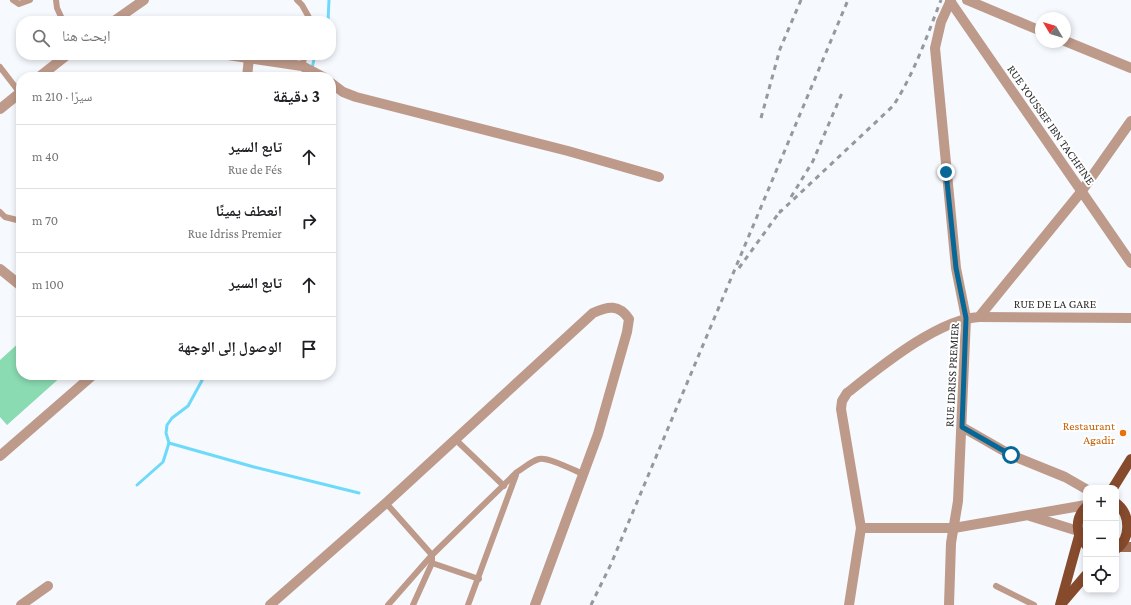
<!DOCTYPE html>
<html lang="ar">
<head>
<meta charset="utf-8">
<style>
  :root { --surface:#fff; --page:#f2f2f2; --text:#202124; --muted:#757577; --line:#e0e0e0 }
  body { margin:0; font-family:"Crimson Pro","Noto Naskh Arabic",serif; background:var(--page); color:var(--text); direction:rtl }
  .controls { position:absolute; right:12px; bottom:12px; display:grid; overflow:hidden; border-radius:8px; box-shadow:0 2px 6px #0003 }
  .controls button { width:36px; height:36px; display:grid; place-items:center; padding:0; border:0; border-bottom:1px solid var(--line); background:var(--surface); color:var(--text); font:20px sans-serif }
  .compass { position:absolute; left:1035px; top:12px; width:36px; height:36px; border-radius:50%; background:var(--surface); box-shadow:0 2px 6px #0003; rotate:308deg }
  .stop { position:absolute; width:12px; height:12px; margin:-9px; border:3px solid #076897; border-radius:50%; background:#fff }
  .stop.end { background:#076897; border-color:#fff; box-shadow:0 1px 4px #0008 }
  .list { margin:0; padding:0; list-style:none }
  h2 { display:flex; justify-content:space-between; align-items:center; height:52px; margin:0; padding:0 16px; font-size:17px }
  h2 small { font-size:13px; font-weight:400; color:var(--muted) }
  .list li { display:grid; grid-template-columns:26px 1fr auto; gap:12px; align-items:center; box-sizing:border-box; height:64px; padding:0 16px; border-top:1px solid var(--line) }
  .list b { display:block; font-size:15px; white-space:nowrap }
  .list p { margin:0; font-size:13px; white-space:nowrap; color:var(--muted) }
  .list em { font-size:13px; font-style:normal; color:var(--muted) }
  .icon { flex:none; width:22px; height:22px; fill:none; stroke:currentColor; stroke-width:2; stroke-linecap:round; stroke-linejoin:round }
  .map { position:relative; flex:none; width:1131px; height:605px; overflow:hidden; direction:ltr }
  .search { position:absolute; background:var(--surface); box-shadow:0 2px 6px #0003; left:16px; top:16px; width:320px; height:44px; display:flex; align-items:center; gap:10px; box-sizing:border-box; padding:0 14px; border-radius:16px; color:var(--muted); font-size:15px }
  .panel { position:absolute; background:var(--surface); box-shadow:0 2px 6px #0003; left:16px; top:72px; width:320px; height:308px; border-radius:16px; direction:rtl }
  .map>svg:first-child { display:block }
  .garden { fill:#8adab2 }
  .lines { fill:none; stroke-linecap:round; stroke-linejoin:round }
  .stream { stroke:#6edafa; stroke-width:3 }
  .lane { stroke:#be9a8a; stroke-width:6 }
  .street { stroke:#be9a8a; stroke-width:10 }
  .secondary { stroke:#9e6c54; stroke-width:10 }
  .primary { stroke:#864a2d; stroke-width:10 }
  .rail { stroke:#96989b; stroke-width:3; stroke-dasharray:5 5; stroke-linecap:butt }
  .route { stroke:#076897; stroke-width:5 }
  .food-dot { fill:#e8710a; stroke:#fff; stroke-width:1.5 }
  .labels { text-anchor:middle; dominant-baseline:central; stroke-width:4; stroke-linejoin:round; paint-order:stroke }
  .street-label { font-size:12px; fill:#2c2d2f; stroke:#fff }
  .food-label { font-size:12px; fill:#c56008; stroke:#fff; text-anchor:end }
</style>
</head>
<body>
<div class="map">
<svg width="1131" height="605" viewBox="0 0 1131 605">
  <rect width="100%" height="100%" fill="#f6f9fd"/>
  <polygon class="garden" points="21,341 21,375 63,375 7,425 0,417 0,360"/>
  <g class="lines">
    <g class="stream">
      <polyline points="328,21 329,0"/>
      <polyline points="310,77 315,55"/>
      <polyline points="169,443 254,467 359,493"/>
      <polyline points="137,485 163,462 169,443 166,433 167,425 172,418 188,406 205,375"/>
    </g>
    <g class="lane">
      <polyline points="13,0 19,4 30,0"/>
      <polyline points="56,0 57,8 63,21"/>
      <polyline points="297,0 302,5 311,21"/>
      <polyline points="302,66 305,55"/>
      <polyline points="0,67 20,93"/>
      <polyline points="0,212 5,217 21,221"/>
      <polyline points="455,439 504,486"/>
      <polyline points="386,503 432,555 432,563 413,605"/>
      <polyline points="432,563 479,579"/>
      <polyline points="996,586 1034,605"/>
      <path d="M388 605 432 555 517 472C524 468 531 461 539 459 549 457 573 470 583 474"/>
      <polyline points="468,605 516,475"/>
    </g>
    <g class="street">
      <polyline points="967,0 1041,31"/>
      <polyline points="950,1 1131,263"/>
      <polyline points="114,21 144,0"/>
      <polyline points="1065,41 1131,68"/>
      <polyline points="228,55 302,66 323,77"/>
      <polyline points="39,77 67,55"/>
      <polyline points="247,77 249,58"/>
      <polyline points="331,83 343,92 356,97 568,151 659,177"/>
      <polyline points="0,109 21,92"/>
      <polyline points="0,269 21,286"/>
      <polyline points="979,317 1131,318"/>
      <polyline points="962,427 1011,455 1065,477 1086,489"/>
      <polyline points="0,456 93,375"/>
      <polyline points="1030,516 1078,531"/>
      <polyline points="861,528 954,528 1086,505"/>
      <polyline points="21,605 48,586"/>
      <path d="M270 605 386 503 593 313C608 306 619 304 629 319L627 332 598 434 535 605"/>
      <path d="M849 605 861 528 841 409 842 401 847 393C879 368 938 319 979 317L1081 192 1131 121"/>
      <polyline points="949,605 951,543 958,501 966,318 956,268 935,48 941,22 951,0"/>
    </g>
    <polyline class="secondary" points="1119,547 1131,547"/>
    <g class="primary">
      <polyline points="1113,488 1131,459"/>
      <path d="M1116 503C1131 514 1131 539 1116 549"/>
      <path d="M1086 507C1075 518 1075 534 1086 545"/>
      <polyline points="1063,602 1086,575"/>
      <polyline points="1060,605 1079,536"/>
    </g>
    <g class="rail">
      <polyline points="761,118 780,49 801,0"/>
      <polyline points="791,197 813,161 842,93"/>
      <path d="M779 213 893 106C914 74 927 36 941 0"/>
      <polyline points="739,268 781,210"/>
      <polyline points="591,605 611,564 848,0"/>
    </g>
  </g>
  <g class="lines">
    <polyline class="route" points="946,172 956,268 966,318 962,427 1011,455"/>
  </g>
  <circle class="food-dot" cx="1123" cy="433" r="4"/>
  <g class="labels">
    <g class="street-label">
      <text transform="translate(1051 125) rotate(55)">RUE YOUSSEF IBN TACHFINE</text>
      <text x="1055" y="304">RUE DE LA GARE</text>
      <text transform="translate(952 375) rotate(-87)">RUE IDRISS PREMIER</text>
    </g>
    <g class="food-label">
      <text x="1115" y="426">Restaurant<tspan x="1115" dy="14">Agadir</tspan></text>
    </g>
  </g>
</svg>
<div class="controls">
<button>+</button>
<button>−</button>
<button><svg class="icon" aria-label="locate" viewBox="0 0 24 24"><circle cx="12" cy="12" r="6"/><path d="M12 2v4M12 18v4M2 12h4M18 12h4"/></svg></button>
</div>
<svg class="compass" viewBox="-18 -18 36 36"><path d="M0-13l5 13h-10z" fill="#e53935"/><path d="M0 13l5-13h-10z" fill="#757577"/></svg>
<div class="stop" style="left:1011px;top:455px"></div>
<div class="stop end" style="left:946px;top:172px"></div>
<div class="search"><svg class="icon" aria-label="search" viewBox="0 0 24 24"><circle cx="10" cy="10" r="6"/><path d="M15 15l6 6"/></svg>ابحث هنا</div>
<section class="panel">
<h2>3 دقيقة<small>سيرًا · 210 m</small></h2>
<ul class="list">
<li><svg class="icon" aria-label="ahead" viewBox="0 0 24 24"><path d="M12 20V5M6 11l6-6 6 6"/></svg><div><b>تابع السير</b><p>Rue de Fés</p></div><em>40 m</em></li>
<li><svg class="icon" aria-label="right" viewBox="0 0 24 24"><path d="M7 20v-9h11M14 6l5 5-5 5"/></svg><div><b>انعطف يمينًا</b><p>Rue Idriss Premier</p></div><em>70 m</em></li>
<li><svg class="icon" aria-label="ahead" viewBox="0 0 24 24"><path d="M12 20V5M6 11l6-6 6 6"/></svg><div><b>تابع السير</b></div><em>100 m</em></li>
<li><svg class="icon" aria-label="arrive" viewBox="0 0 24 24"><path d="M6 21V4h12l-3 4 3 4H6"/></svg><div><b>الوصول إلى الوجهة</b></div></li>
</ul>
</section>
</div>
</body>
</html>
